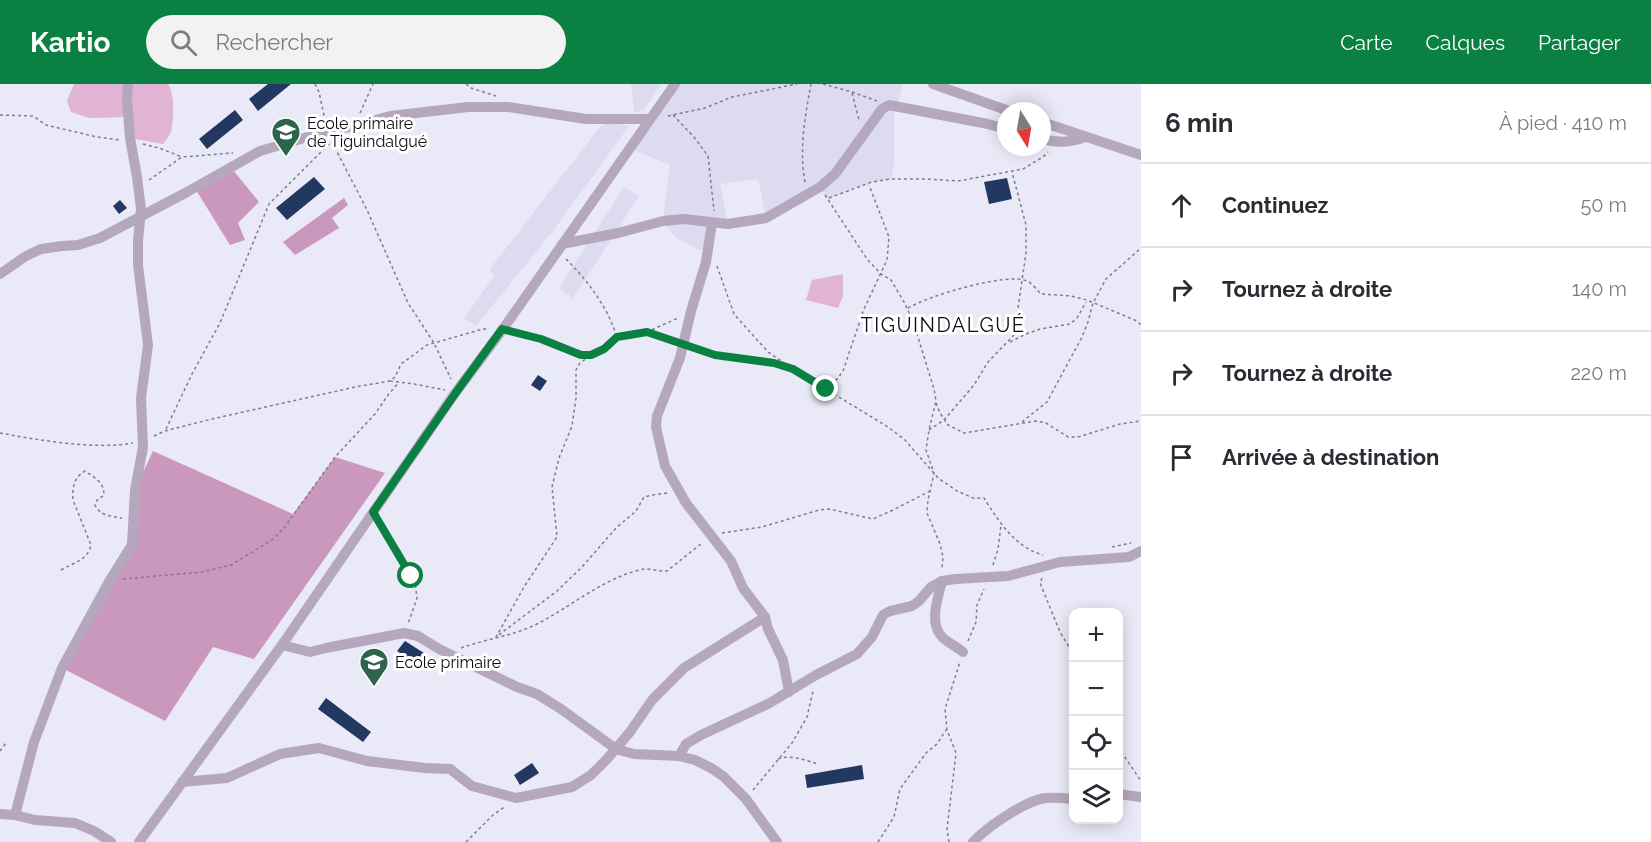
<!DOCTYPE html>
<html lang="fr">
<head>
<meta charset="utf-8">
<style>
  :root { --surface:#fff; --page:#f2f2f3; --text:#2b2b33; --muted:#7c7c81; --line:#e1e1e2; --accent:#0b8043 }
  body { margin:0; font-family:Raleway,sans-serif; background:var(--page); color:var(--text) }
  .controls { position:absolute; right:18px; bottom:18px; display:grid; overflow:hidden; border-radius:12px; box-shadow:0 3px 15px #0003 }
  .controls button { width:54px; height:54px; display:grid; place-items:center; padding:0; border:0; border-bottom:2px solid var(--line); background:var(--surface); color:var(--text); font:30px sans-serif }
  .compass { position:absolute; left:997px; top:18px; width:54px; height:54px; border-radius:50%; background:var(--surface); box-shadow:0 3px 15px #0003; rotate:169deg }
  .stop { position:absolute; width:18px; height:18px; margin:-14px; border:4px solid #0b8043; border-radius:50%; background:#fff }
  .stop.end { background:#0b8043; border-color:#fff; box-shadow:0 2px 6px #0008 }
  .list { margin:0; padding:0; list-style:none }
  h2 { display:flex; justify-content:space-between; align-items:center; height:78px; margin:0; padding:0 24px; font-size:26px }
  h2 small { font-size:20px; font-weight:400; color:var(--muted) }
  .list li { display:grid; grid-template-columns:39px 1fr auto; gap:18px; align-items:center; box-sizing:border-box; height:84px; padding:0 24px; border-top:2px solid var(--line) }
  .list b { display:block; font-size:22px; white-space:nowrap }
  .list em { font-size:20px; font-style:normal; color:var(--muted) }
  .icon { flex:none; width:33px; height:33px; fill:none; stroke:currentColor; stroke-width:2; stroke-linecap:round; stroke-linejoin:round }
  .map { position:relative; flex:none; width:1141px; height:758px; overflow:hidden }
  header { display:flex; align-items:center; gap:36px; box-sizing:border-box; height:84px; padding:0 30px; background:var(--accent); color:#fff }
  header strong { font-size:28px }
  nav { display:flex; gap:33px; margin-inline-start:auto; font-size:21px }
  .search { width:420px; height:54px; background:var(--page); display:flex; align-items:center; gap:15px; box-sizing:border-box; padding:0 21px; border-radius:33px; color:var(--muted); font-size:22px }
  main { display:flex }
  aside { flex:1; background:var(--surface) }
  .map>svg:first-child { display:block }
  .built { fill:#dcdbf0 }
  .green { fill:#e1b3d4 }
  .forest { fill:#cb98bd }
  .building { fill:#223861 }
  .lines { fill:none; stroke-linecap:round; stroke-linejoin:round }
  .path { stroke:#7e7d88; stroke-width:1.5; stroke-dasharray:3 3; stroke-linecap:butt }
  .minor { stroke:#b5a7bd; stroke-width:10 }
  .route { stroke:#0b8043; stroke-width:8 }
  .labels { text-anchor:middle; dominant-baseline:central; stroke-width:6; stroke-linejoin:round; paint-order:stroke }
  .poi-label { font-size:16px; fill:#0b0b10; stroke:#fff; text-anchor:start }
  .quarter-label { font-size:20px; letter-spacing:1.5px; fill:#0b0b10; stroke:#fff }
</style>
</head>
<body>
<header>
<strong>Kartio</strong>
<div class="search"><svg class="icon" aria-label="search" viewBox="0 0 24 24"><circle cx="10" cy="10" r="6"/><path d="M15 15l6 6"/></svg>Rechercher</div>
<nav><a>Carte</a><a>Calques</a><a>Partager</a></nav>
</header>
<main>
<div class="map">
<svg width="1141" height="758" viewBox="0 0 1141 758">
  <rect width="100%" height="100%" fill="#eae9f8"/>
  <g class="built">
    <polygon points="631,0 662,0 643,27 634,28"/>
    <polygon points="675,0 903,0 894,32 894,81 891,95 872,98 828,115 819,103 766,134 758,95 720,100 728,140 712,139 714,162 699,166 675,153 663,137 670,81 629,64"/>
    <polygon points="607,38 629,42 553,147 476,242 464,234 495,191 489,186 600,43"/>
    <polygon points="624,103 639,112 573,214 559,204"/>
  </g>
  <g class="green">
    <path d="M74 0H168C175 10 174 36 171 48 169 52 166 56 163 60L130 54 128 33 89 34 71 28 67 17Z"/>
    <polygon points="843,190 843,212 838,224 806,216 812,196"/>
  </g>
  <g class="forest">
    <polygon points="233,86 259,118 238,139 245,156 230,161 196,106"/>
    <polygon points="344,114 348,121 332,134 339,144 295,171 283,158"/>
    <polygon points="153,367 293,430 335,373 385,389 254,575 213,563 165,637 62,584 132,461 135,406"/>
  </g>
  <g class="building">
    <polygon points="268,0 291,0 258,27 249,15"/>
    <polygon points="235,26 243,36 207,65 199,55"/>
    <polygon points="314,93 325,105 287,136 276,124"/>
    <polygon points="1007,94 1012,115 989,120 984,98"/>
    <polygon points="120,116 127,124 119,130 113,122"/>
    <polygon points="538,291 547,297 540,307 531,301"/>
    <polygon points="405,557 424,569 416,580 397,567"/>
    <polygon points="326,614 371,648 363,658 318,625"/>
    <polygon points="532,679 539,689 520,701 514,691"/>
    <polygon points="862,681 864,695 807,704 805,691"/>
  </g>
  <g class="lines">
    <g class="path">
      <polyline points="315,0 319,8 325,36"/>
      <polyline points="466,0 471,4 496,12"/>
      <polyline points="823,0 852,8 877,17"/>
      <polyline points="852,9 859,36"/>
      <polyline points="360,29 373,0"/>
      <polyline points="0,31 33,32 46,41 97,53 120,56"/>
      <polyline points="673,31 694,53 708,72 714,127"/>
      <polyline points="668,32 705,24 732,13 797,0"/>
      <polyline points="332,58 367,126 408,219 434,259 451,295"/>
      <polyline points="143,60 159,64 182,73"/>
      <polyline points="149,96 182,73 233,69"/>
      <path d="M805 98C799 66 805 32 811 0"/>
      <polyline points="825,111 867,175 881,190 891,196 904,218 913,237 934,305 936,317 929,346 926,366 934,389 928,416 927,429 940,460 943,473 942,485"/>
      <polyline points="829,114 872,98 891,95 926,95 958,97 1023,85 1043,73 1048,68"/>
      <path d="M566 175C588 197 607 222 617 253"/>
      <path d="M717 182 734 230 768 268 793 285 888 343 905 356 938 394 957 407 973 414H984C999 438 1015 463 1043 471"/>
      <path d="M908 224C928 212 1007 188 1027 197 1032 199 1037 206 1041 210L1071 212 1087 216 1137 237 1141 241"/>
      <polyline points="513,248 541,255 581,271 590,271 605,265 617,253 647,248 678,234"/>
      <polyline points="648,249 672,257"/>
      <polyline points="1010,258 1026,250 1040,245 1070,240 1077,234 1086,218"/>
      <polyline points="693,264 715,271 750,275 774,279 791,285"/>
      <polyline points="590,272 580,279 576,286 576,314 572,342 559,374 552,403 557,453 524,503 496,553 557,507 582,483 616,444 636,427 644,413 652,411 668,409"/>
      <polyline points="390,297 414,300 445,306"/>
      <polyline points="827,305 838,294 843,287 864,225 887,176 889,153 869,101"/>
      <polyline points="936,319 940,329 948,341 964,349 1036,337 1046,339 1068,353 1078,353 1120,340 1141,337"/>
      <polyline points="1022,338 1047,318 1082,253 1088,238 1093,219 1106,195 1141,164"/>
      <polyline points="166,345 192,290 220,239 269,120 332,57"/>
      <polyline points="929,346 944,336 974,301 988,278 1014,251 1026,169 1026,141 1012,88"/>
      <path d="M0 349C38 356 95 366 133 359"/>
      <polyline points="154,352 165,347 212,335 355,303 390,297 395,293 401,280 427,261 483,245 488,245"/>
      <polyline points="379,439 415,498 417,514 408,540"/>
      <polyline points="722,449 762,443 819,426 829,425 873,435 893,426 930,407"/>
      <polyline points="1112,463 1131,459"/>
      <polyline points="993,481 998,465 1001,441"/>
      <path d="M61 486C73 479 88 476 91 461L73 416C72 404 74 393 85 387 95 394 104 398 104 411L97 416 95 421C100 432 111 432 122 434"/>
      <polyline points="1042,494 1040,499 1060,548 1074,571"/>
      <polyline points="123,495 202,488 231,481 272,456 284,444 335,373 375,330 388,311 399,298"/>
      <polyline points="968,557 976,538 977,521 984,505"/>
      <path d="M461 564C486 555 513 552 537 540 572 522 601 496 639 486 649 483 658 488 667 487L702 459"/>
      <polyline points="1118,663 1141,697"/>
      <polyline points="0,667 6,659"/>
      <path d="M778 675C792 670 806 677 819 680"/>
      <polyline points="753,706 792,659 807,633 813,607"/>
      <polyline points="466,758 493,731 506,722"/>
      <polyline points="878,758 894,733 900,705 926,669 937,660 946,646"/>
      <polyline points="949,758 947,745 956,669 947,646 945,625 960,578"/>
    </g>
    <g class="minor">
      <polyline points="933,0 1009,27"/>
      <polyline points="1042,38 1141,71"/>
      <path d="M1042 55C1060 59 1068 59 1086 53"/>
      <polyline points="712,139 706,178 691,227 680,274 657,332 656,343 665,382 686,419 731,477 743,504 765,533 768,545 783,576 789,608"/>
      <polyline points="562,160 618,149 663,137 684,135 728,140 766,134 820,103 835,90 882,25 889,21 988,40 1006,45"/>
      <polyline points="0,190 26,172 41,165 62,162 78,161 100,154 187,108 260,67 328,47 355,42 390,32 468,23 508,23 586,35 649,35"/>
      <path d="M942 497C938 514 928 540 943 554 949 559 957 563 963 568"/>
      <polyline points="282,561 310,568 326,564 404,549 418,552 439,565 517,603 537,610 561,625 616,665 634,670 679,672 695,676 711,684 723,692 746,715 777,758"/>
      <polyline points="679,672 686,660 701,651 768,620 816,591 857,570 872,553 883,531 890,527 912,522 919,517 931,503 942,497 955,495 1008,492 1060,478 1129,473 1141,467"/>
      <polyline points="182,698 227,694 280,670 319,664 367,677 425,684 450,685 472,702 516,714 572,703 591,691 607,675 630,648 652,616 684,584 765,533"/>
      <polyline points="1118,710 1141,713"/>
      <polyline points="0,730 15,731 35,736 75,739 94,747 111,758"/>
      <polyline points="15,731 34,658 62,584 110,496 132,461 135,406 143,363 141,314 148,261 138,181 138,157 141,125 137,93 130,54 127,15 128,0"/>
      <polyline points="139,758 282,561 453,312 503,245 675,0"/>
      <path d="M973 758C987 743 1025 717 1045 714 1054 713 1064 714 1074 715"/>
    </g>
  </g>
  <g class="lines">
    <polyline class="route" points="411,492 373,428 457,307 502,245 541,255 581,271 591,271 604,265 617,253 647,248 715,271 774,279 793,285 826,305"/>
  </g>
  <defs>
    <g id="school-pin" transform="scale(1.5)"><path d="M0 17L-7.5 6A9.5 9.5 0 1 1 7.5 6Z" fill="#2c644c" stroke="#fff"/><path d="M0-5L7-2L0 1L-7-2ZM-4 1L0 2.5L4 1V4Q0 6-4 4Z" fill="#fff"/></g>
  </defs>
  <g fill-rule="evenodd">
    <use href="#school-pin" x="286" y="48"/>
    <use href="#school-pin" x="374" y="578"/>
  </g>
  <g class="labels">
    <g class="poi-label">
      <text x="307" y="39">Ecole primaire<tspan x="307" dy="18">de Tiguindalgué</tspan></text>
      <text x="395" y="578">Ecole primaire</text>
    </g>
    <g class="quarter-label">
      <text x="943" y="241">TIGUINDALGUÉ</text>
    </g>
  </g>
</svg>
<div class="controls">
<button>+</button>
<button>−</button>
<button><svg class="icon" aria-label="locate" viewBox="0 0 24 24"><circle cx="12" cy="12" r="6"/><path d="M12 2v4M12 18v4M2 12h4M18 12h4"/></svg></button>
<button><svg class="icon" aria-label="layers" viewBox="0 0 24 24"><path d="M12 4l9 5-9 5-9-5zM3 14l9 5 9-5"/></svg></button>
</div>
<svg class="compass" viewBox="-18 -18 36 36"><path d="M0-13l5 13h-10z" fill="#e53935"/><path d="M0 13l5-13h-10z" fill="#7c7c81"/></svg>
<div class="stop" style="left:411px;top:492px"></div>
<div class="stop end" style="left:826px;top:305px"></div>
</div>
<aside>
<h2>6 min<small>À pied · 410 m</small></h2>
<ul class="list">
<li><svg class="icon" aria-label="ahead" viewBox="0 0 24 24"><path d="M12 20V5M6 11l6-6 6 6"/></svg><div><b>Continuez</b></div><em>50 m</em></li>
<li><svg class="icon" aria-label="right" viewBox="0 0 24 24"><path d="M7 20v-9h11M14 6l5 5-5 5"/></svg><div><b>Tournez à droite</b></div><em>140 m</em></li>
<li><svg class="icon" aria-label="right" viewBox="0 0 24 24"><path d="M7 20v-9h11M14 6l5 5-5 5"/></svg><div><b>Tournez à droite</b></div><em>220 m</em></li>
<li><svg class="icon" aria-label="arrive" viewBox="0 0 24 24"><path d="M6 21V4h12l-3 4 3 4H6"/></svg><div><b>Arrivée à destination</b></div></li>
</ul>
</aside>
</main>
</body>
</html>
